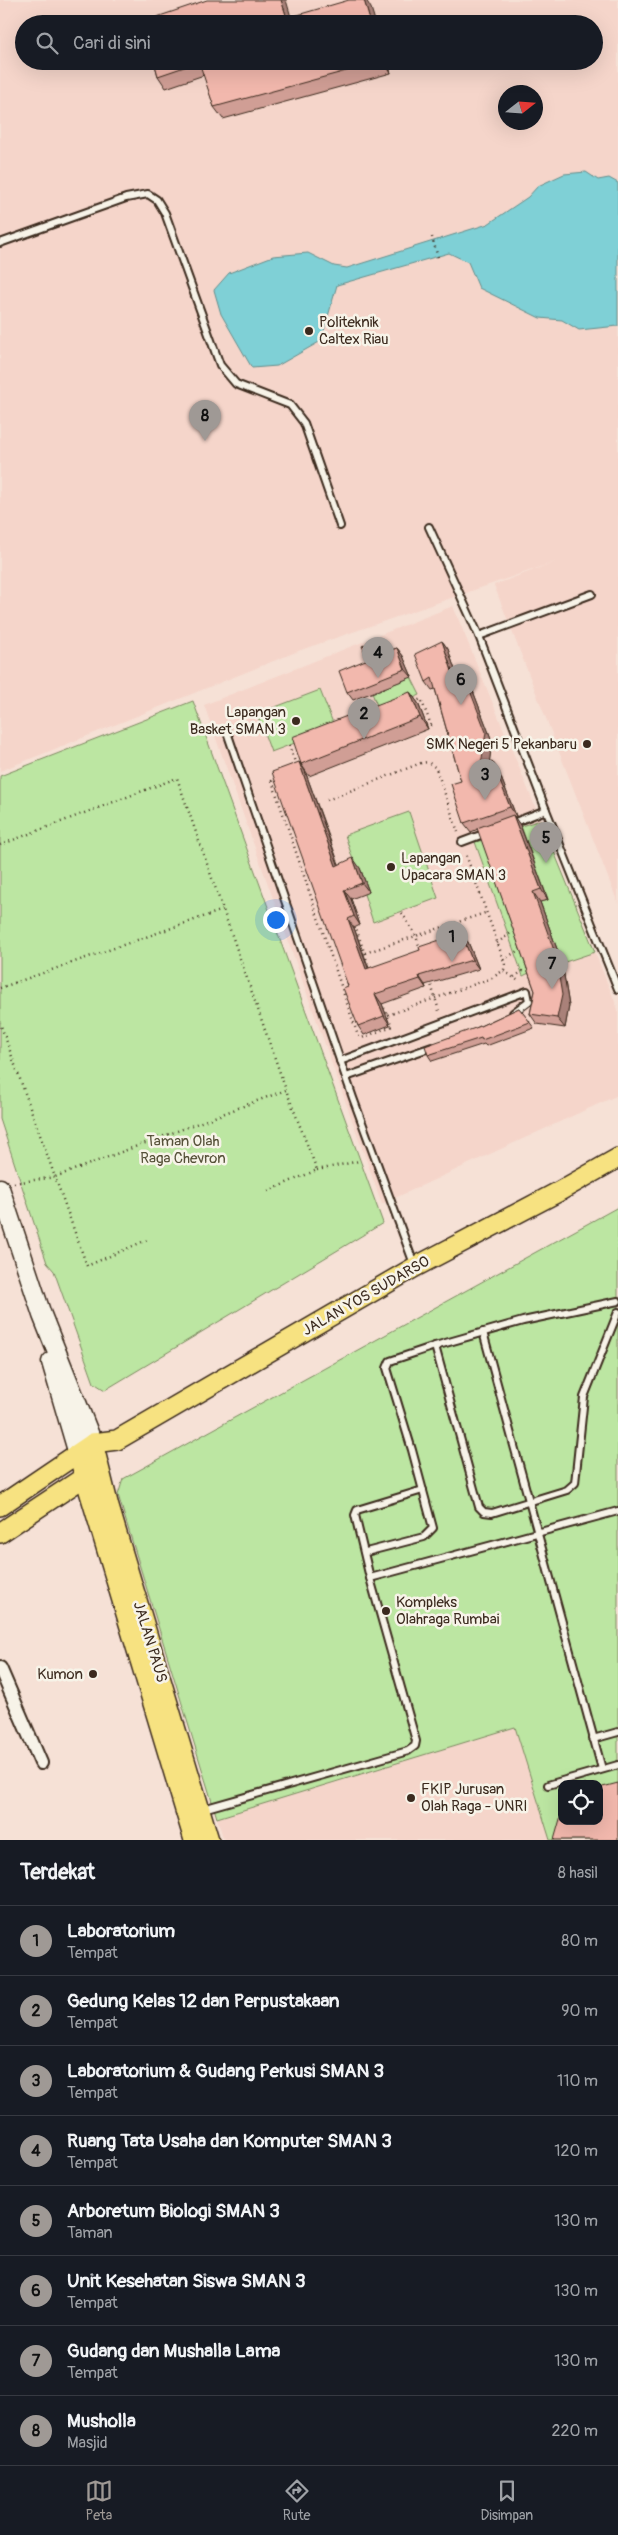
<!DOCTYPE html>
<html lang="id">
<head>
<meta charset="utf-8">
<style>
  :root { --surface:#171b24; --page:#242831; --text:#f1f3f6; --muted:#9ea1a6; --line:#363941; --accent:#9f9995 }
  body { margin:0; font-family:Pangolin,sans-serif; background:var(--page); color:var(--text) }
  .controls { position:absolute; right:15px; bottom:15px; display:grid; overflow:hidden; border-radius:10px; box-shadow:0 5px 20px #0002 }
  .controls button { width:45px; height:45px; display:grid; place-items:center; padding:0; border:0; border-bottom:1px solid var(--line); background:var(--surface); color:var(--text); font:25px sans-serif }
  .compass { position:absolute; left:498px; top:85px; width:45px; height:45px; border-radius:50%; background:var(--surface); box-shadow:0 5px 20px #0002; rotate:73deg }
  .you { position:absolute; left:275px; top:919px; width:18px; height:18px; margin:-12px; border:4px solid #fff; border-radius:50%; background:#1a73e8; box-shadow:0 0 0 8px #1a73e833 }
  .badge { display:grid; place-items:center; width:32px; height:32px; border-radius:50%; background:var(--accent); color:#111; font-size:16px; font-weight:700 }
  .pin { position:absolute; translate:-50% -41px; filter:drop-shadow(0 1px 2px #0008) }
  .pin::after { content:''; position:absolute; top:26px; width:18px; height:15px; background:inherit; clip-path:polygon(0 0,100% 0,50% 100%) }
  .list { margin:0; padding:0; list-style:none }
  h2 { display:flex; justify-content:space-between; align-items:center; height:65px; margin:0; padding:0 20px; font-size:21px }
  h2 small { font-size:16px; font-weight:400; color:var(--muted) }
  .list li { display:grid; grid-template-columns:32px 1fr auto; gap:15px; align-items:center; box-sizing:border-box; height:70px; padding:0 20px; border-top:1px solid var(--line) }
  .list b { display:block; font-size:19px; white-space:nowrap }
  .list p { margin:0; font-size:16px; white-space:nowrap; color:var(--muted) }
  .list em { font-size:16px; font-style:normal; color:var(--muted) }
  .icon { flex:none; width:28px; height:28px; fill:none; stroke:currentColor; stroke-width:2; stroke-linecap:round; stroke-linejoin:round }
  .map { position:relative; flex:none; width:618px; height:1840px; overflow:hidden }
  .search { position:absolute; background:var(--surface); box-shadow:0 5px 20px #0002; left:15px; right:15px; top:15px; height:55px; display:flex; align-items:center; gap:12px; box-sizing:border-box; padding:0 18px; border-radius:28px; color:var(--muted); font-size:19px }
  .sheet { height:625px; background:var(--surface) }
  nav { display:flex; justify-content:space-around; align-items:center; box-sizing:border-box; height:70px; border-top:1px solid var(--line); background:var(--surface); font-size:14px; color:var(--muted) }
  nav a { display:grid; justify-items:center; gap:2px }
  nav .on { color:var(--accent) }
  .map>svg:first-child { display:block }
  .built { fill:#f5d5ca; fill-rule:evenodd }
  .green { fill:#bce6a2; stroke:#7c8860; fill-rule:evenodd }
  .water { fill:#7fd0d6; stroke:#648e8c }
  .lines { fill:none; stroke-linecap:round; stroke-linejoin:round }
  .lane-casing { stroke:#3b2a1e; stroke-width:10 }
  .street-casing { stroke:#3b2a1e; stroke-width:16 }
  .secondary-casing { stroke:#3b2a1e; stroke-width:21 }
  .primary-casing { stroke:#3b2a1e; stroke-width:22 }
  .path { stroke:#3b2a1e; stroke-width:2.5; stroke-dasharray:1 4; stroke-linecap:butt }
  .lane { stroke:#f7f3e8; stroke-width:6 }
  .street { stroke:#f7f3e8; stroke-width:12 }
  .secondary { stroke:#f7f3e8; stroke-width:18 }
  .primary { stroke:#f7e281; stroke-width:19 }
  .wall { fill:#d09e95; stroke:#3b2a1e }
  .shaded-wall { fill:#a98179; stroke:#3b2a1e }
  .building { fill:#f2b8ad; stroke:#3b2a1e }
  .poi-dot { fill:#3b2a1e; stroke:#f7f3e8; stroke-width:2 }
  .labels { text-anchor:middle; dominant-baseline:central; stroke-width:5; stroke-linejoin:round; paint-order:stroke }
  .poi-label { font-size:15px; fill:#3b2a1e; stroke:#f7f3e8; text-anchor:start }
  .park-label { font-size:15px; fill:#555038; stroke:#f7f3e8 }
  .street-label { font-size:15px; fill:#3b2a1e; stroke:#f7f3e8 }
</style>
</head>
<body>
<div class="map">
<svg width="618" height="1840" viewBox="0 0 618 1840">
  <rect width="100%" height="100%" fill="#f6e1d6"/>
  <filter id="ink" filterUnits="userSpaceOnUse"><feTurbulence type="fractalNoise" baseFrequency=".02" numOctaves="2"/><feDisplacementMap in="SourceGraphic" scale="10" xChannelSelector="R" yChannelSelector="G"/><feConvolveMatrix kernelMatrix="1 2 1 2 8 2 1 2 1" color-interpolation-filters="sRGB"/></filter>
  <g filter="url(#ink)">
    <g class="built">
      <path d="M0 0H618V903L494 585 555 562 301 650 0 771ZM24 24H594V61H24ZM506 92H536V122H506Z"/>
      <polygon points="453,606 618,1009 618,1095 382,1204 204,705"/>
      <polygon points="516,1727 551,1840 224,1840 217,1818"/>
    </g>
    <g class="green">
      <polygon points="411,677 420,695 380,713 372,693"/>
      <polygon points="320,690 335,728 271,752 257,714"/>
      <polygon points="193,701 383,1223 105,1390 94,1383 54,1271 47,1263 0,1119 0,776"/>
      <polygon points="409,812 438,898 373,922 345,835"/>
      <polygon points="541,820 595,952 562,963 540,902 548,899 521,826"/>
      <polygon points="483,840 531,972 523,976 475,842"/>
      <path d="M618 1207V1840H550L515 1727 217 1818 118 1495 123 1479ZM562 1784H599V1821H562Z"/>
    </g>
    <polygon class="water" points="586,172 598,180 609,178 618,183 618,326 579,330 562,320 540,318 479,288 468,262 449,253 337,285 321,341 277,366 252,368 221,314 214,290 229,273 273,256 308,253 334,266 347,268 488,224 528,197 538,186 564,174"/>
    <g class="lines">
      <g class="lane-casing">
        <g id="lane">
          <polyline points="0,243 126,198 148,194 157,200 165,213 220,365 236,384 290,405 304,423 340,526"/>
          <polyline points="429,527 479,636 546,810 618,989"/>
          <polyline points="479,636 592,594"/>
          <polyline points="227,732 353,1098 414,1264"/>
          <polyline points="510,824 546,810"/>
          <polyline points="462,842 486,833"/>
          <polyline points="340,1061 527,991 529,1001 513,1013"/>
          <polyline points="346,1077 432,1047"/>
          <polyline points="483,1332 602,1769"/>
          <polyline points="435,1346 479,1507 484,1512 492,1513 567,1490 575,1483 584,1397 618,1312"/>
          <polyline points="366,1552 424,1537 433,1528 412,1450 387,1368 390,1361 435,1346 523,1321 618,1301"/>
          <polyline points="370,1578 355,1515 357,1510 423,1490"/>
          <polyline points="593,1739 618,1732"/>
          <polyline points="548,1785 618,1765"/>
          <polyline points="203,1809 408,1751 415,1746 416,1741 370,1578 618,1511"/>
        </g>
      </g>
      <g class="street-casing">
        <polyline id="street" points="0,1668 41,1763"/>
      </g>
      <g class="secondary-casing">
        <g id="secondary">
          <polyline points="0,1188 42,1315 93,1443"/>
          <polyline points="51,1362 78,1454"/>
        </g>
      </g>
      <g class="primary-casing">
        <g id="primary">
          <polyline points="93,1443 109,1507 209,1840"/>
          <polyline points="78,1454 194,1840"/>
          <polyline points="0,1506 93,1443 117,1440 415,1267 558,1192 618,1158"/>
          <polyline points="0,1533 95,1470"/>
        </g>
      </g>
      <g class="path">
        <polyline points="432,237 439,261"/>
        <polyline points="414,702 421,699 431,725 425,727"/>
        <polyline points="289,745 296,765"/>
        <polyline points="277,779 272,781 358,1036 362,1038 392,1026 381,1001"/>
        <polyline points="327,800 421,763 428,762 436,768 458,832"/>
        <polyline points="0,845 177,778 286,1090 55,1177 0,1023"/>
        <polyline points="402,913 416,936 421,952"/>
        <polyline points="355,925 370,970"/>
        <polyline points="497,943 515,930"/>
        <polyline points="365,953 485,913"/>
        <polyline points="503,960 522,948"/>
        <polyline points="504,971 520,982"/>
        <polyline points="514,977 529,967"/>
        <polyline points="430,981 440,1014"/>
        <polyline points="0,988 223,910"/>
        <polyline points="388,1015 492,978 504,970 505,964 465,852"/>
        <polyline points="317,1170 359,1161"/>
        <polyline points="14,1183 55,1177 87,1266 149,1239"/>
        <polyline points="268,1191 317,1170 286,1090"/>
      </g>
      <use href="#lane" class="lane"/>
      <use href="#street" class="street"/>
      <use href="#secondary" class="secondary"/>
      <use href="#primary" class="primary"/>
    </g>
    <g class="wall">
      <polygon points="154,61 387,61 391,73 223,119 214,107 204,75 166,88 158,76"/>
      <polygon points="442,641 448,649 456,673 462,670 468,678 492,741 489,762 498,770 516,816 514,817 520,825 548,900 540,902 562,963 569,1006 565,1028 537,1024 530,1014 535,991 478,829 471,832 464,823 461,781 435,689 432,690 426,682"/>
      <polygon points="384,648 386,652 397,648 403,656 412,677 353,700 347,692 368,659"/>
      <polygon points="410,692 418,703 428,729 309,776 301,764"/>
      <polygon points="299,762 305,771 339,864 360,868 369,892 351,899 360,925 354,928 369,968 468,942 479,969 425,985 426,988 382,1004 390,1025 364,1035 358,1026 348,986"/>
      <polygon points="519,1008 534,1028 486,1046 484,1044 432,1061 428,1055 478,1027"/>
    </g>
    <g class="shaded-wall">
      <polygon points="281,0 286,0 293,24 287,18"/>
      <polygon points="364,0 366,0 371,8 376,24 371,24"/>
      <polygon points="383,61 387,61 391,73"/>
      <polygon points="378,639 384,648 389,662 383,653"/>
      <polygon points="442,641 448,649 459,682 453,674"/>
      <polygon points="397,648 403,656 412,677 405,669"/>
      <polygon points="462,670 468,678 492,741 488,774 481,765"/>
      <polygon points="410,692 418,703 428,729 420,717"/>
      <polygon points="492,761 498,770 516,816 510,807"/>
      <polygon points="299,762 305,771 342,875 336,866"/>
      <polygon points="513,815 520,825 548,900 541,889"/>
      <polygon points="353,858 360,868 369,892 362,883"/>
      <polygon points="344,890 351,899 360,925 354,916"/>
      <polygon points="533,892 540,902 562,963 569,1006 565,1028 557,1018"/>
      <polygon points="348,919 354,928 372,979 366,969"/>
      <polygon points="461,933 468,942 479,969 472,960"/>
      <polygon points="419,976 425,985 426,988 420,979"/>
      <polygon points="375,994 382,1004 390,1025 384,1016"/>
    </g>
    <g class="building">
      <polygon points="207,0 281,0 287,18 349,0 364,0 371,24 143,24 142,22"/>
      <polygon points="154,61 383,61 214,107 199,62 158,76"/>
      <polygon points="378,639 383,653 397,648 405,669 347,692 339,671 368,659 362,646"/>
      <polygon points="442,641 453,674 462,670 486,732 481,765 492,761 510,807 464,823 451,784 461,781 432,678 426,682 415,654"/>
      <polygon points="410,692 420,717 301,764 292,737"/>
      <polygon points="299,762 336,866 353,858 362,883 344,890 354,916 348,919 366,969 420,950 419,947 461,933 472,960 419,976 420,979 375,994 384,1016 358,1026 343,988 348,986 272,772"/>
      <polygon points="513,815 541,889 533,892 555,953 562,995 557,1018 530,1014 535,991 477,828"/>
      <polygon points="519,1008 530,1022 482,1040 481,1038 428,1055 425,1046 478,1027"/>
      <polygon points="618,1783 618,1840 554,1840 562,1812 562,1821 599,1821 599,1788"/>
    </g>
  </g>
  <g class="poi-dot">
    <circle cx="309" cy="331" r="5"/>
    <circle cx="296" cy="721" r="5"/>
    <circle cx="587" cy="744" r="5"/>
    <circle cx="391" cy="867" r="5"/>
    <circle cx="386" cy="1611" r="5"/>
    <circle cx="93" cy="1674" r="5"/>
    <circle cx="411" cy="1798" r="5"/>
  </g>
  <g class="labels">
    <g class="poi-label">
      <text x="319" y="322">Politeknik<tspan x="319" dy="17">Caltex Riau</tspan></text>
      <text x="286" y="712" text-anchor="end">Lapangan<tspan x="286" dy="17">Basket SMAN 3</tspan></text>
      <text x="577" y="744" text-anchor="end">SMK Negeri 5 Pekanbaru</text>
      <text x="401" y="858">Lapangan<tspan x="401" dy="17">Upacara SMAN 3</tspan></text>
      <text x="396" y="1602">Kompleks<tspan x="396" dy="17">Olahraga Rumbai</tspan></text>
      <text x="83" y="1674" text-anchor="end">Kumon</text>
      <text x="421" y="1789">FKIP Jurusan<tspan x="421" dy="17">Olah Raga - UNRI</tspan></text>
    </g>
    <g class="park-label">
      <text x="183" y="1141">Taman Olah<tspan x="183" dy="17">Raga Chevron</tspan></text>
    </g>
    <g class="street-label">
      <text transform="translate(366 1296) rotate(-30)">JALAN YOS SUDARSO</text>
      <text transform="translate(150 1642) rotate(73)">JALAN PAUS</text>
    </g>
  </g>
</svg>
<div class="controls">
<button><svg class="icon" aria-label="locate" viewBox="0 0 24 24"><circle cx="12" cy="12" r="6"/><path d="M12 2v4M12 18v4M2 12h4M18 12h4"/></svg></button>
</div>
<svg class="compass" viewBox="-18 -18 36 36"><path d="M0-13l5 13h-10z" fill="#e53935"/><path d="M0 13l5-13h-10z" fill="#9ea1a6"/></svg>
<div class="you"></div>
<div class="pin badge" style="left:452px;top:962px">1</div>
<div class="pin badge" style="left:364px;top:739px">2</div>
<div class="pin badge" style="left:485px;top:800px">3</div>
<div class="pin badge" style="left:378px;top:678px">4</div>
<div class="pin badge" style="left:546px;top:863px">5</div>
<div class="pin badge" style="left:461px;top:705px">6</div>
<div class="pin badge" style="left:552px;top:989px">7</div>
<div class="pin badge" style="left:205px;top:441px">8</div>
<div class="search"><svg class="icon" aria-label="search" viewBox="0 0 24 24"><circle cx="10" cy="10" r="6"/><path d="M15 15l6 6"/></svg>Cari di sini</div>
</div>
<section class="sheet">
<h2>Terdekat<small>8 hasil</small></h2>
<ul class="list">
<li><span class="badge">1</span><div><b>Laboratorium</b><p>Tempat</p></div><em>80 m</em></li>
<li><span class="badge">2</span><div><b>Gedung Kelas 12 dan Perpustakaan</b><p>Tempat</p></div><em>90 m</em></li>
<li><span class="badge">3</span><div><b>Laboratorium &amp; Gudang Perkusi SMAN 3</b><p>Tempat</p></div><em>110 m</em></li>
<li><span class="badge">4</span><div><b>Ruang Tata Usaha dan Komputer SMAN 3</b><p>Tempat</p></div><em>120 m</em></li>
<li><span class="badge">5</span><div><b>Arboretum Biologi SMAN 3</b><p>Taman</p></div><em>130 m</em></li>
<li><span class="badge">6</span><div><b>Unit Kesehatan Siswa SMAN 3</b><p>Tempat</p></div><em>130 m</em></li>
<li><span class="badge">7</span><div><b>Gudang dan Mushalla Lama</b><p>Tempat</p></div><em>130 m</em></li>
<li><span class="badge">8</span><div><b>Musholla</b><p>Masjid</p></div><em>220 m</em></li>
</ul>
</section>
<nav>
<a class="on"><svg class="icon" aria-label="map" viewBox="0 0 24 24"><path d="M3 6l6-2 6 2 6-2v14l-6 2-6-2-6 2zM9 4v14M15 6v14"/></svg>Peta</a>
<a><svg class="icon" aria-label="directions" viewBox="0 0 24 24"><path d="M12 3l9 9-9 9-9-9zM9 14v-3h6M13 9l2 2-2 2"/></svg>Rute</a>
<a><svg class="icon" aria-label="saved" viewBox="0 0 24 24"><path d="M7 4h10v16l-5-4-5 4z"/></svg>Disimpan</a>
</nav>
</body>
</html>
